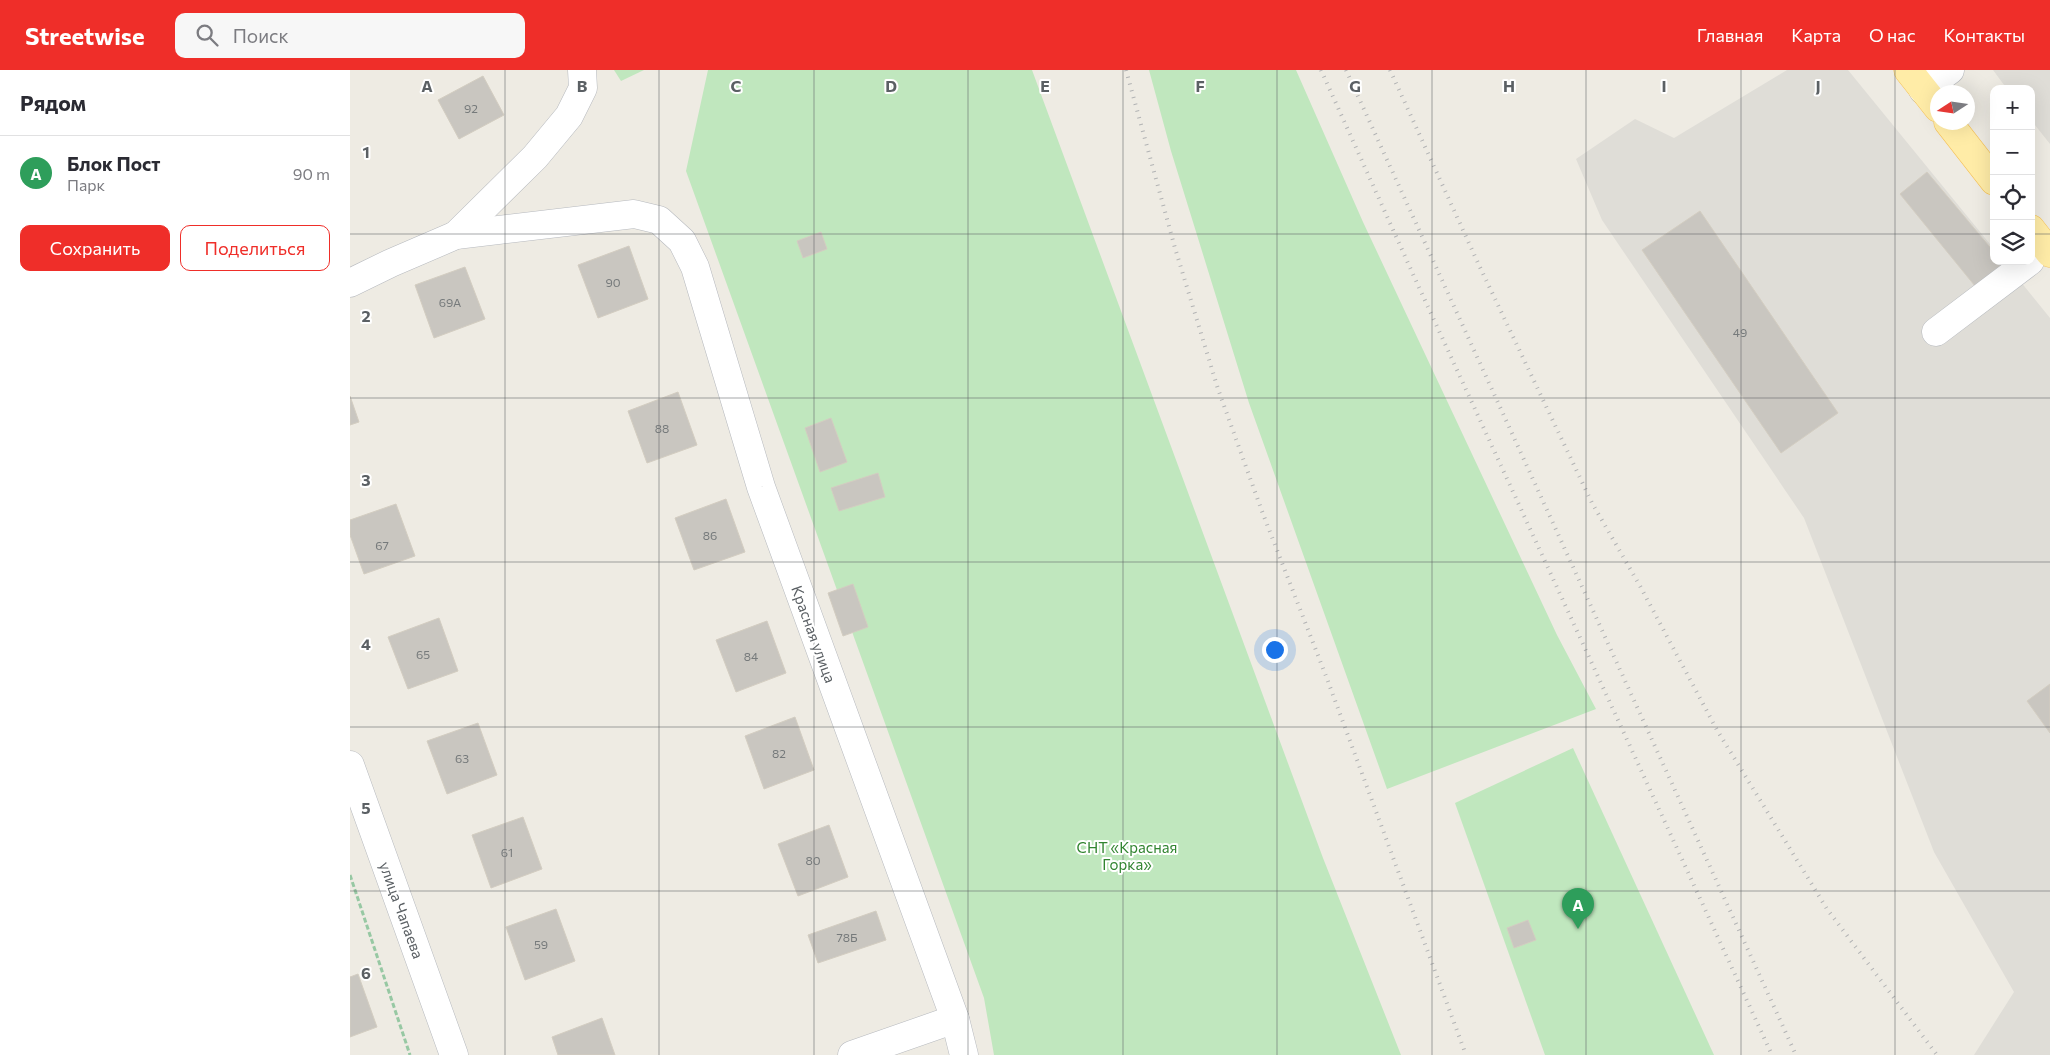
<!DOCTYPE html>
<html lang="ru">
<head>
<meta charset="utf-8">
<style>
  :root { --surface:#fff; --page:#f7f7f7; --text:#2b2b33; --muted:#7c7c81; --line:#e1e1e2; --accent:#ef2e29 }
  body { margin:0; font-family:Commissioner,sans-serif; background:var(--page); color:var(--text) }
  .controls { position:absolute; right:15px; top:15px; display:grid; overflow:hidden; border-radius:10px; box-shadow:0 5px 20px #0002 }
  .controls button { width:45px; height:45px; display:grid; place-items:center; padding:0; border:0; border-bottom:1px solid var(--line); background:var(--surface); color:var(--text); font:25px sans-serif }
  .compass { position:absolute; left:1580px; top:15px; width:45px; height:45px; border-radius:50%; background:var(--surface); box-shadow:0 5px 20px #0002; rotate:258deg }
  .you { position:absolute; left:924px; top:579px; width:18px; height:18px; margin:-12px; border:4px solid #fff; border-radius:50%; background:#1a73e8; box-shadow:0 0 0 8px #1a73e833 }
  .badge { display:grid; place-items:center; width:32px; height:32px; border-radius:50%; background:var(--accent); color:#fff; font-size:16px; font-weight:700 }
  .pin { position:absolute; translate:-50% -41px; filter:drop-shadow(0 1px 2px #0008) }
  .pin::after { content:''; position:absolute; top:26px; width:18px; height:15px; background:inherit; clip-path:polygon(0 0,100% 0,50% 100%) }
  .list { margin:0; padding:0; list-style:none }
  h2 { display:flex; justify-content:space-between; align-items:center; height:65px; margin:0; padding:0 20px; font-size:21px }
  h2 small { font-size:16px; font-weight:400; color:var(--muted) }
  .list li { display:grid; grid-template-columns:32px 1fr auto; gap:15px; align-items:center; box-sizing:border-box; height:75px; padding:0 20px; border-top:1px solid var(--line) }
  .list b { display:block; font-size:19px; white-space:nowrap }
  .list p { margin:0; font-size:16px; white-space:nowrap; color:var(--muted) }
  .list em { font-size:16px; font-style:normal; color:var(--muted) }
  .actions { display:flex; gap:10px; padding:15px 20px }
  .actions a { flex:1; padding:11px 0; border:1px solid var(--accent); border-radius:10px; text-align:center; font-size:18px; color:var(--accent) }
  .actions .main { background:var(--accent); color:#fff }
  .icon { flex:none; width:28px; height:28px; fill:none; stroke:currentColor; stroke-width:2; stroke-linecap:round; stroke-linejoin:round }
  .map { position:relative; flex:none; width:1700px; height:985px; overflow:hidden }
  header { display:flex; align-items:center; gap:30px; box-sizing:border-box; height:70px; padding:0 25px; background:var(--accent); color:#fff }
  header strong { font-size:24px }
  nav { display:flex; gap:28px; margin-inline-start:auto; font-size:18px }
  .search { width:350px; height:45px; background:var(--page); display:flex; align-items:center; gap:12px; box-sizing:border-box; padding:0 18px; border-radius:10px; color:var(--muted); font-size:19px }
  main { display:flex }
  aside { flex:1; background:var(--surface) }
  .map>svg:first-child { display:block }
  .industrial { fill:#dfddd7 }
  .green { fill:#c0e7be }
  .building { fill:#c9c6c0; stroke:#d3cdc1 }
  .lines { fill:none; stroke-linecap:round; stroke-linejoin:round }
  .minor-casing { stroke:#b6b9be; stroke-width:29 }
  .major-casing { stroke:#f6c155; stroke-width:29 }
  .path { stroke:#97c8a3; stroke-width:3; stroke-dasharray:5 2.5; stroke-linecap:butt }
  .minor { stroke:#fff; stroke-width:28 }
  .major { stroke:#ffeca7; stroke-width:28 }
  .rail { stroke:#b2b3b4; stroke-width:4; stroke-dasharray:1 6; stroke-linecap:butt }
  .grid { fill:none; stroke:#5b6064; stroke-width:1; stroke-opacity:0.55 }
  .labels { text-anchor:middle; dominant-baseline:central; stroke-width:4; stroke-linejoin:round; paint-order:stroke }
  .number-label { font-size:12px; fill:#767a7b }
  .street-label { font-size:15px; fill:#5b6064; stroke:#fff }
  .park-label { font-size:15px; fill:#328531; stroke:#fff }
  .grid-label { font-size:16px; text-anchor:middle; font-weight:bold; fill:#5b6064; stroke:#fff; stroke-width:4; stroke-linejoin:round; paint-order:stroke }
</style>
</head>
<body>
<header>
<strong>Streetwise</strong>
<div class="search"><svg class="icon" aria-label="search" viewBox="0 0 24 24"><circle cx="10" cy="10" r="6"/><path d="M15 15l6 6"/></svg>Поиск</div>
<nav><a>Главная</a><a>Карта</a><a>О нас</a><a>Контакты</a></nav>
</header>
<main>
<aside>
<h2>Рядом<small></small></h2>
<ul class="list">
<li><span class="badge" style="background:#2e9e5b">A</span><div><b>Блок Пост</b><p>Парк</p></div><em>90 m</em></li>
</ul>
<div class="actions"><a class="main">Сохранить</a><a>Поделиться</a></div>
</aside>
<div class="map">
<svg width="1700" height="985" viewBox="0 0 1700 985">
  <rect width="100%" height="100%" fill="#eeebe3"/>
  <g class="industrial">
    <polygon points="1437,0 1498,0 1644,179 1644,191 1654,191 1700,248 1700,985 1624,985 1664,922 1584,782 1454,448 1252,150 1226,89 1285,49 1324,68"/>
    <polygon points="1643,0 1700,0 1700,74 1681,50 1681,19 1657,19"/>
  </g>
  <g class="green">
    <polygon points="264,0 294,0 271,11"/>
    <polygon points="358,0 682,0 973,788 1051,985 644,985 634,928 336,101"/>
    <polygon points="799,0 946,0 1013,152 1207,565 1246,639 1037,719 899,333 821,81"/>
    <polygon points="1223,678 1364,985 1195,985 1105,733"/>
  </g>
  <g class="building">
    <polygon points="133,6 154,45 109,69 88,30"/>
    <polygon points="1577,102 1644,182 1644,191 1653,193 1625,216 1550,124"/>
    <polygon points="1350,141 1488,343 1431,383 1292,180"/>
    <polygon points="471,162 477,179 453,188 447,171"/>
    <polygon points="279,176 298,229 248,248 228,195"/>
    <polygon points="115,197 135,249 84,268 65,215"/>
    <polygon points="328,322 347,375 297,393 278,341"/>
    <polygon points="0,326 9,352 0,355"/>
    <polygon points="481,348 497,392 470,402 455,358"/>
    <polygon points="528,403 535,427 489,441 481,418"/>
    <polygon points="376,429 395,482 344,500 325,448"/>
    <polygon points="46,434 65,486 14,504 0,465 0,450"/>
    <polygon points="503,514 518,557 493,566 478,523"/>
    <polygon points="89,548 108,601 58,619 38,567"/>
    <polygon points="417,551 436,603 386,622 366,570"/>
    <polygon points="1700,614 1700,663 1677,631"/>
    <polygon points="445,647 464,700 414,719 395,666"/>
    <polygon points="128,653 147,705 97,724 77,671"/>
    <polygon points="173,747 192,799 141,818 122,765"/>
    <polygon points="479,755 498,807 448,826 428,774"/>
    <polygon points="206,839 225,891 175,910 156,857"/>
    <polygon points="526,841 536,870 468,893 458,865"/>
    <polygon points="1178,850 1186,870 1164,878 1157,858"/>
    <polygon points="8,904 27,957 0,967 0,907"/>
    <polygon points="252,948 265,985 208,985 202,967"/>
  </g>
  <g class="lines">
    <g class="minor-casing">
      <g id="minor">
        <polyline points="1573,20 1600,0"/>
        <polyline points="106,165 185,87 219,46 233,18 232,0"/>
        <polyline points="0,213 41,193 106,165 284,144 309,150 332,171 345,197 411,417 605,949 614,985"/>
        <polyline points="1586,262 1680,191"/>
        <polyline points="0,695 104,985"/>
        <polyline points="502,985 605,949"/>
      </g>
    </g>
    <g class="major-casing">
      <g id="major">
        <polyline points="1558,0 1588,38"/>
        <polyline points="1598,52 1644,111"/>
        <polyline points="1681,159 1700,183"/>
      </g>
    </g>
    <polyline class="path" points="0,805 60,985"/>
    <use href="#minor" class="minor"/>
    <use href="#major" class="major"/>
    <g class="rail">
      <polyline points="776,0 825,178 868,319 913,444 976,606 1116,985"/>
      <polyline points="971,0 1067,213 1422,985"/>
      <polyline points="996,0 1446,985"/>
      <polyline points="1040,0 1128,193 1242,433 1290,516 1367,660 1477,839 1587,985"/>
    </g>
  </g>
  <path class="grid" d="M155 0V985M309 0V985M464 0V985M618 0V985M773 0V985M927 0V985M1082 0V985M1236 0V985M1391 0V985M1545 0V985M0 164H1644M1681 164H1700M0 328H1700M0 492H1700M0 657H1700M0 821H1700"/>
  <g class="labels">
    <g class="number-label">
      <text x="121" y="38">92</text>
      <text x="263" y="212">90</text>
      <text x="100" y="232">69А</text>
      <text x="1390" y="262">49</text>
      <text x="312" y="358">88</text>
      <text x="360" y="465">86</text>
      <text x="32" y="475">67</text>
      <text x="73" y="584">65</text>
      <text x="401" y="586">84</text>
      <text x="429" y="683">82</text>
      <text x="112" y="688">63</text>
      <text x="157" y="782">61</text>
      <text x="463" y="790">80</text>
      <text x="497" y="867">78Б</text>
      <text x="191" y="874">59</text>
    </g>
    <g class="street-label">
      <text transform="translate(464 564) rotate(70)">Красная улица</text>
      <text transform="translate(52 840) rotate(70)">улица Чапаева</text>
    </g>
    <g class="park-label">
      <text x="777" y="777">СНТ «Красная<tspan x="777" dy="17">Горка»</tspan></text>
    </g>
  </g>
  <g class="grid-label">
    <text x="77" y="22">A</text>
    <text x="232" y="22">B</text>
    <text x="386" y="22">C</text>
    <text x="541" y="22">D</text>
    <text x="695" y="22">E</text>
    <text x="850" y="22">F</text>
    <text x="1005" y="22">G</text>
    <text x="1159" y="22">H</text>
    <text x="1314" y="22">I</text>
    <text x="1468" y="22">J</text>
    <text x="16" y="88">1</text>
    <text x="16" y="252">2</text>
    <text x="16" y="416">3</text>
    <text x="16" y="580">4</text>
    <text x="16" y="744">5</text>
    <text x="16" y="909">6</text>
  </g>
</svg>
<div class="controls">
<button>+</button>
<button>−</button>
<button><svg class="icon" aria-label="locate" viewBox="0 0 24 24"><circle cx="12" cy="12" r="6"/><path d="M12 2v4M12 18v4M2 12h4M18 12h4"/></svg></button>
<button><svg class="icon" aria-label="layers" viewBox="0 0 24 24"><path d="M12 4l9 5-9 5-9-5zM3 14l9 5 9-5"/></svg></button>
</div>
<svg class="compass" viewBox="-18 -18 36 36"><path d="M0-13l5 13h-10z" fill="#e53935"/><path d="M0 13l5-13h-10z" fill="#7c7c81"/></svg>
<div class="you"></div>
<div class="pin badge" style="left:1228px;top:859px;background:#2e9e5b">A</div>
</div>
</main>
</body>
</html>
